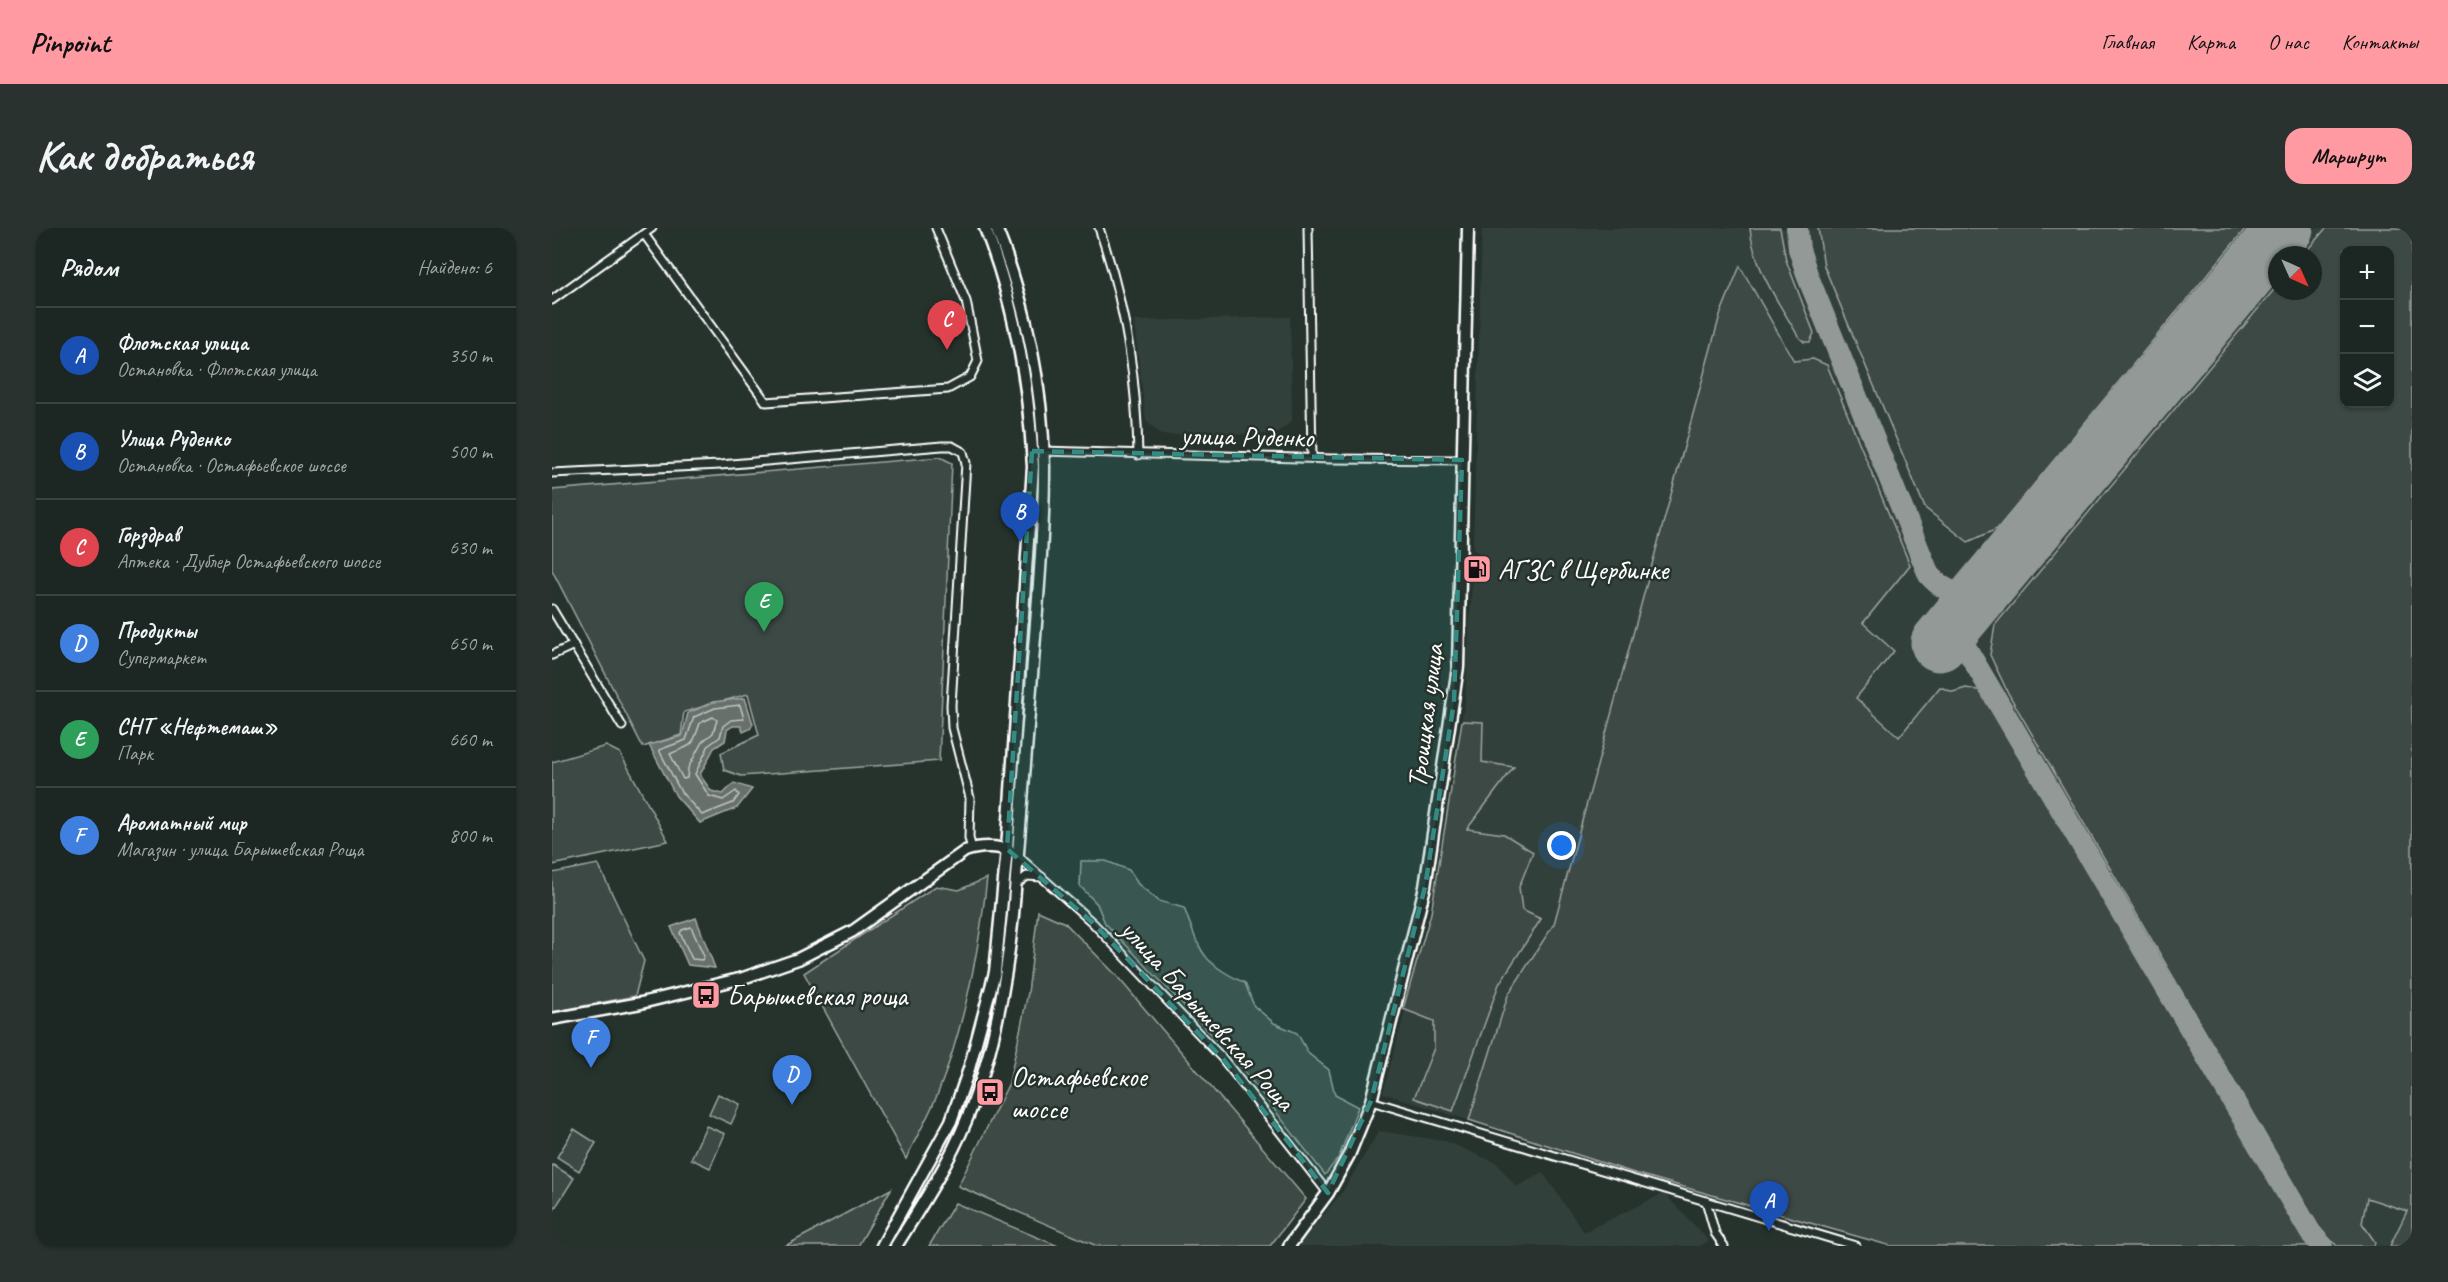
<!DOCTYPE html>
<html lang="ru">
<head>
<meta charset="utf-8">
<style>
  :root { --surface:#1c2622; --page:#29322f; --text:#f1f3f6; --muted:#a0a5a5; --line:#3a4340; --accent:#ff9aa2 }
  body { margin:0; font-family:Caveat,sans-serif; background:var(--page); color:var(--text) }
  .controls { position:absolute; right:18px; top:18px; display:grid; overflow:hidden; border-radius:12px; box-shadow:0 2px 4px #0004 }
  .controls button { width:54px; height:54px; display:grid; place-items:center; padding:0; border:0; border-bottom:2px solid var(--line); background:var(--surface); color:var(--text); font:30px sans-serif }
  .compass { position:absolute; left:1716px; top:18px; width:54px; height:54px; border-radius:50%; background:var(--surface); box-shadow:0 2px 4px #0004; rotate:135deg }
  .you { position:absolute; left:1010px; top:618px; width:21px; height:21px; margin:-15px; border:4px solid #fff; border-radius:50%; background:#1a73e8; box-shadow:0 0 0 9px #1a73e833 }
  .badge { display:grid; place-items:center; width:39px; height:39px; border-radius:50%; background:var(--accent); color:#fff; font-size:20px; font-weight:700 }
  .pin { position:absolute; translate:-50% -50px; filter:drop-shadow(0 2px 3px #0008) }
  .pin::after { content:''; position:absolute; top:32px; width:21px; height:18px; background:inherit; clip-path:polygon(0 0,100% 0,50% 100%) }
  .list { margin:0; padding:0; list-style:none }
  h2 { display:flex; justify-content:space-between; align-items:center; height:78px; margin:0; padding:0 24px; font-size:26px }
  h2 small { font-size:20px; font-weight:400; color:var(--muted) }
  .list li { display:grid; grid-template-columns:39px 1fr auto; gap:18px; align-items:center; box-sizing:border-box; height:96px; padding:0 24px; border-top:2px solid var(--line) }
  .list b { display:block; font-size:22px; white-space:nowrap }
  .list p { margin:0; font-size:20px; white-space:nowrap; color:var(--muted) }
  .list em { font-size:20px; font-style:normal; color:var(--muted) }
  .icon { flex:none; width:33px; height:33px; fill:none; stroke:currentColor; stroke-width:2; stroke-linecap:round; stroke-linejoin:round }
  .map { position:relative; flex:none; width:1860px; height:1018px; overflow:hidden; border-radius:18px }
  header { display:flex; align-items:center; gap:36px; box-sizing:border-box; height:84px; padding:0 30px; background:var(--accent); color:#111 }
  header strong { font-size:28px }
  nav { display:flex; gap:33px; margin-inline-start:auto; font-size:21px }
  .intro { display:flex; align-items:center; justify-content:space-between; box-sizing:border-box; height:144px; padding:0 36px }
  h1 { margin:0; font-size:42px }
  .button { padding:15px 27px; border-radius:18px; background:var(--accent); color:#111; font-size:21px; font-weight:700 }
  main { display:flex; gap:36px; padding:0 36px }
  aside { flex:1; background:var(--surface); border-radius:18px; box-shadow:0 2px 4px #0004 }
  .map>svg:first-child { display:block }
  .built { fill:#333f3a; fill-rule:evenodd }
  .green { fill:#3e4944; stroke:#9ea4a2; stroke-width:1.5; fill-rule:evenodd }
  .water { fill:#67706c; stroke:#a4a9a7; stroke-width:1.5 }
  .lines { fill:none; stroke-linecap:round; stroke-linejoin:round }
  .shore { stroke:#c2c6c4; stroke-width:1.5 }
  .taxiway { stroke:#929996; stroke-width:22 }
  .runway { stroke:#929996; stroke-width:57 }
  .street-casing { stroke:#fff; stroke-width:11 }
  .secondary-casing { stroke:#fff; stroke-width:15 }
  .street { stroke:#26332d; stroke-width:7 }
  .secondary { stroke:#26332d; stroke-width:10 }
  .marked { fill:#338b84; fill-opacity:0.2; stroke:#338b84; stroke-width:4.5; stroke-dasharray:12 8; stroke-linejoin:round }
  .labels { text-anchor:middle; dominant-baseline:central; stroke-width:5; stroke-linejoin:round; paint-order:stroke }
  .street-label { font-size:28px; fill:#fff; stroke:#26332d }
  .poi-label { font-size:28px; fill:#fff; stroke:#26332d; text-anchor:start }
</style>
</head>
<body>
<header>
<strong>Pinpoint</strong>
<nav><a>Главная</a><a>Карта</a><a>О нас</a><a>Контакты</a></nav>
</header>
<div class="intro"><h1>Как добраться</h1><a class="button">Маршрут</a></div>
<main>
<aside>
<h2>Рядом<small>Найдено: 6</small></h2>
<ul class="list">
<li><span class="badge" style="background:#1a4fb4">A</span><div><b>Флотская улица</b><p>Остановка · Флотская улица</p></div><em>350 m</em></li>
<li><span class="badge" style="background:#1a4fb4">B</span><div><b>Улица Руденко</b><p>Остановка · Остафьевское шоссе</p></div><em>500 m</em></li>
<li><span class="badge" style="background:#e0444e">C</span><div><b>Горздрав</b><p>Аптека · Дублер Остафьевского шоссе</p></div><em>630 m</em></li>
<li><span class="badge" style="background:#3f7fe0">D</span><div><b>Продукты</b><p>Супермаркет</p></div><em>650 m</em></li>
<li><span class="badge" style="background:#2e9e5b">E</span><div><b>СНТ «Нефтемаш»</b><p>Парк</p></div><em>660 m</em></li>
<li><span class="badge" style="background:#3f7fe0">F</span><div><b>Ароматный мир</b><p>Магазин · улица Барышевская Роща</p></div><em>800 m</em></li>
</ul>
</aside>
<div class="map">
<svg width="1860" height="1018" viewBox="0 0 1860 1018">
  <rect width="100%" height="100%" fill="#26332d"/>
  <filter id="ink" filterUnits="userSpaceOnUse"><feTurbulence type="fractalNoise" baseFrequency=".0167" numOctaves="2"/><feDisplacementMap in="SourceGraphic" scale="12" xChannelSelector="R" yChannelSelector="G"/><feConvolveMatrix kernelMatrix="1 2 1 2 8 2 1 2 1" color-interpolation-filters="sRGB"/></filter>
  <g filter="url(#ink)">
    <g class="built">
      <path d="M930 0H1860V1018H1339L1079 944 831 865 879 685 913 472 921 339 933 336V328L921 321ZM1792 22H1838V176H1792ZM1725 27H1761V63H1725Z"/>
      <polygon points="738,89 740,193 723,206 610,207 594,193 582,93"/>
      <polygon points="827,903 893,913 945,935 964,959 991,945 1032,1004 1112,965 1157,1013 1148,1018 746,1018 791,963"/>
    </g>
    <g class="green">
      <path d="M1198 0H1228L1234 32 1262 105 1258 114H1252L1246 108C1226 73 1202 41 1198 0Z"/>
      <polygon points="1266,0 1694,0 1445,301 1416,314 1373,280 1272,38"/>
      <path d="M1774 0H1860V1018H1838L1855 983 1815 970 1810 995 1823 1014 1822 1018H1785L1768 1001 1456 465 1438 427 1443 397 1725 58V63H1761V27H1751ZM1792 22H1838V176H1792Z"/>
      <polygon points="1188,38 1242,133 1261,131 1275,137 1358,337 1311,395 1342,423 1304,470 1347,509 1388,459 1401,464 1414,460 1436,464 1738,980 1764,1018 1339,1018 1079,944 917,892 956,767 1002,696 1168,87"/>
      <polygon points="388,229 400,235 387,533 189,548 172,542 169,525 207,507 196,466 132,484 129,507 91,519 0,342 0,262"/>
      <polygon points="910,493 931,494 930,534 962,539 915,601 952,606 981,624 967,659 970,682 989,691 947,756 901,883 862,870 882,820 882,793 851,781 879,685"/>
      <polygon points="54,518 68,525 116,613 0,637 0,534"/>
      <path d="M529 633H554L577 642 586 656 607 673 632 680C649 724 648 734 693 755L702 778 722 795 745 805 757 826 777 842 783 867 806 879 787 929 773 947 683 831 553 695 545 676 528 658Z"/>
      <polygon points="46,636 92,733 83,768 0,784 0,645"/>
      <path d="M435 650C427 724 413 796 386 865 377 888 364 909 354 931L252 745 384 658 407 662Z"/>
      <polygon points="486,683 513,695 564,747 754,971 718,1018 545,1018 406,958 457,855 476,765"/>
      <polygon points="166,866 188,876 179,896 157,886"/>
      <polygon points="154,898 173,906 158,940 139,931"/>
      <polygon points="22,901 44,915 27,943 5,929"/>
      <polygon points="1,937 22,950 0,985 0,938"/>
      <polygon points="339,961 306,1018 233,1018"/>
      <polygon points="403,975 506,1018 377,1018"/>
    </g>
    <g class="water">
      <polygon points="193,470 201,496 198,501 191,504 189,498 181,498 175,502 173,513 162,520 148,547 159,563 171,566 182,555 200,561 185,580 148,595 124,568 97,517 130,508 136,485 161,474"/>
      <polygon points="144,690 163,740 136,737 119,699"/>
    </g>
    <g class="lines">
      <g class="shore">
        <polygon points="188,477 192,491 179,492 171,498 168,509 157,517 143,546 157,568 171,572 184,563 187,567 181,575 150,587 129,564 107,522 134,512 142,489 163,480"/>
        <path d="M161 489 165 492 161 505 150 514 136 540 135 550 131 551 118 526C142 515 139 522 148 495Z"/>
        <polygon points="139,699 152,728 150,732 140,731 128,705 130,702"/>
      </g>
      <g class="taxiway">
        <path d="M1245 0 1247 21 1256 49 1377 347C1396 368 1413 370 1437 356"/>
        <polyline points="1408,390 1411,411 1414,420 1758,1004 1770,1018"/>
      </g>
      <polyline class="runway" points="1387,415 1733,0"/>
      <g class="street-casing">
        <g id="street">
          <path d="M547 0C572 72 585 151 586 227"/>
          <polyline points="756,0 760,230"/>
          <polyline points="92,6 214,174 396,161 418,149 426,133 414,73 384,0"/>
          <polyline points="0,72 100,0"/>
          <polyline points="489,223 780,231 910,232"/>
          <polyline points="0,245 168,237 390,218 400,218 411,224 414,235 399,477 400,500 418,570 417,610 420,621"/>
          <polyline points="0,381 70,498"/>
          <polyline points="0,427 22,417"/>
          <polyline points="466,628 541,695 671,831 776,965"/>
          <polyline points="463,657 475,648 490,649"/>
          <polyline points="819,873 1304,1018"/>
          <polyline points="1154,973 1163,1005 1172,1018"/>
        </g>
      </g>
      <g class="secondary-casing">
        <g id="secondary">
          <path d="M0 791 89 775 191 750 246 731 301 703 413 623C427 618 446 617 459 624"/>
          <path d="M330 1018 399 893 417 841 443 744 455 621 481 239C477 157 463 77 433 0"/>
          <path d="M344 1018C369 978 396 937 414 893 441 829 454 757 461 687 468 603 474 519 481 434 486 369 492 304 492 239 491 159 474 74 444 0"/>
          <polyline points="737,1018 776,965 797,927 819,873 873,659 906,439 916,0"/>
        </g>
      </g>
      <use href="#street" class="street"/>
      <use href="#secondary" class="secondary"/>
    </g>
  </g>
  <path class="marked" d="M480 223 910 232 902 474 873 659 819 873 776 965 671 831 541 695 455 621Z"/>
  <defs>
    <g id="fuel-square" transform="scale(1.5)"><rect x="-9" y="-9" width="18" height="18" rx="4" fill="#ff9aa2" stroke="#26332d"/><path d="M-5.5-6h7V0h2V4h1.3V-2.5L3-4.5l.8-.8L6-3V5H2.5V1h-1V6h-7ZM-4.2-4.7v3.2H.2V-4.7Z" fill="#111"/></g>
    <g id="bus-square" transform="scale(1.5)"><rect x="-9" y="-9" width="18" height="18" rx="4" fill="#ff9aa2" stroke="#26332d"/><path d="M-5-6H5V4H4V6H2V4H-2V6H-4V4H-5ZM-3.5-4V0h7V-4ZM-3.5 1.2v1.5H-2V1.2ZM2 1.2v1.5H3.5V1.2Z" fill="#111"/></g>
  </defs>
  <g fill-rule="evenodd">
    <use href="#fuel-square" x="925" y="341"/>
    <use href="#bus-square" x="154" y="767"/>
    <use href="#bus-square" x="438" y="864"/>
  </g>
  <g class="labels">
    <g class="street-label">
      <text transform="translate(695 208) rotate(1)">улица Руденко</text>
      <text transform="translate(873 488) rotate(-83)">Троицкая улица</text>
      <text transform="translate(656 787) rotate(48)">улица Барышевская Роща</text>
    </g>
    <g class="poi-label">
      <text x="946" y="341">АГЗС в Щербинке</text>
      <text x="175" y="767">Барышевская роща</text>
      <text x="459" y="848">Остафьевское<tspan x="459" dy="32">шоссе</tspan></text>
    </g>
  </g>
</svg>
<div class="controls">
<button>+</button>
<button>−</button>
<button><svg class="icon" aria-label="layers" viewBox="0 0 24 24"><path d="M12 4l9 5-9 5-9-5zM3 14l9 5 9-5"/></svg></button>
</div>
<svg class="compass" viewBox="-18 -18 36 36"><path d="M0-13l5 13h-10z" fill="#e53935"/><path d="M0 13l5-13h-10z" fill="#a0a5a5"/></svg>
<div class="you"></div>
<div class="pin badge" style="left:1217px;top:1003px;background:#1a4fb4">A</div>
<div class="pin badge" style="left:468px;top:314px;background:#1a4fb4">B</div>
<div class="pin badge" style="left:395px;top:122px;background:#e0444e">C</div>
<div class="pin badge" style="left:240px;top:877px;background:#3f7fe0">D</div>
<div class="pin badge" style="left:212px;top:404px;background:#2e9e5b">E</div>
<div class="pin badge" style="left:39px;top:840px;background:#3f7fe0">F</div>
</div>
</main>
</body>
</html>
